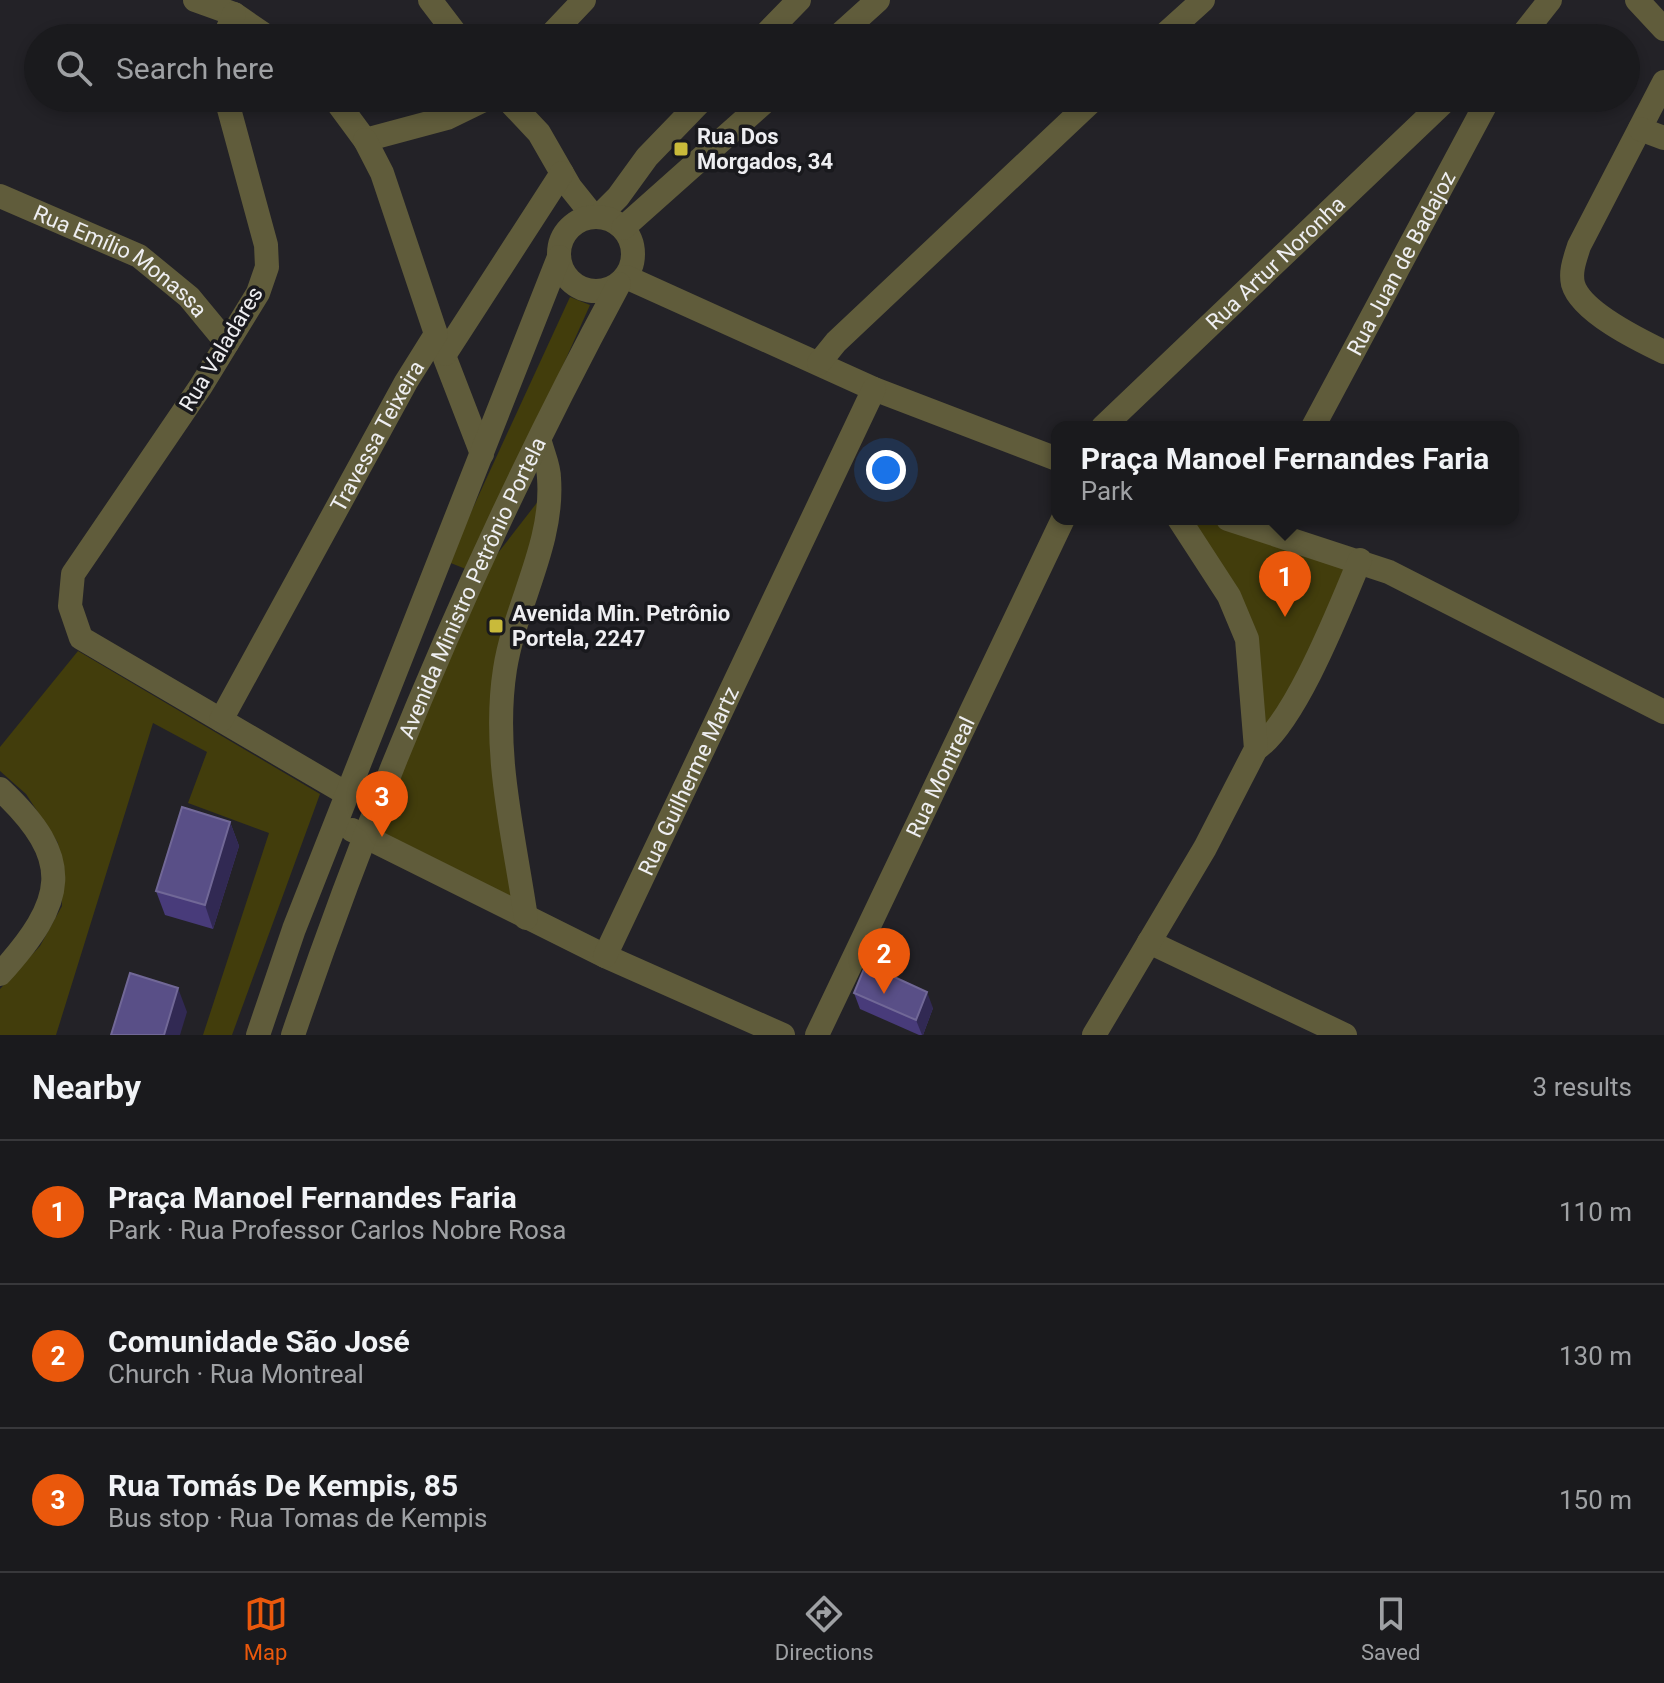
<!DOCTYPE html>
<html lang="en">
<head>
<meta charset="utf-8">
<style>
  :root { --surface:#1a1a1d; --page:#27272a; --text:#f1f3f6; --muted:#9fa1a4; --line:#38383b; --accent:#ea580c }
  body { margin:0; font-family:Roboto,sans-serif; background:var(--page); color:var(--text) }
  .you { position:absolute; left:886px; top:470px; width:28px; height:28px; margin:-20px; border:6px solid #fff; border-radius:50%; background:#1a73e8; box-shadow:0 0 0 12px #1a73e833 }
  .badge { display:grid; place-items:center; width:52px; height:52px; border-radius:50%; background:var(--accent); color:#fff; font-size:26px; font-weight:700 }
  .pin { position:absolute; translate:-50% -66px; filter:drop-shadow(0 2px 4px #0008) }
  .pin::after { content:''; position:absolute; top:42px; width:28px; height:24px; background:inherit; clip-path:polygon(0 0,100% 0,50% 100%) }
  .popup { position:absolute; left:1051px; top:421px; width:468px; height:104px; box-sizing:border-box; display:grid; place-content:center; border-radius:16px; background:var(--surface); filter:drop-shadow(0 2px 6px #0005); font-size:26px; white-space:nowrap; color:var(--muted) }
  .popup b { font-size:30px; color:var(--text) }
  .popup::after { content:''; position:absolute; left:50%; top:100%; margin-left:-16px; border:16px solid transparent; border-top-color:var(--surface) }
  .list { margin:0; padding:0; list-style:none }
  h2 { display:flex; justify-content:space-between; align-items:center; height:104px; margin:0; padding:0 32px; font-size:34px }
  h2 small { font-size:26px; font-weight:400; color:var(--muted) }
  .list li { display:grid; grid-template-columns:52px 1fr auto; gap:24px; align-items:center; box-sizing:border-box; height:144px; padding:0 32px; border-top:2px solid var(--line) }
  .list b { display:block; font-size:30px; white-space:nowrap }
  .list p { margin:0; font-size:26px; white-space:nowrap; color:var(--muted) }
  .list em { font-size:26px; font-style:normal; color:var(--muted) }
  .icon { flex:none; width:44px; height:44px; fill:none; stroke:currentColor; stroke-width:2; stroke-linecap:round; stroke-linejoin:round }
  .map { position:relative; flex:none; width:1664px; height:1035px; overflow:hidden }
  .search { position:absolute; background:var(--surface); box-shadow:0 4px 12px #0003; left:24px; right:24px; top:24px; height:88px; display:flex; align-items:center; gap:20px; box-sizing:border-box; padding:0 28px; border-radius:44px; color:var(--muted); font-size:30px }
  .sheet { height:536px; background:var(--surface) }
  nav { display:flex; justify-content:space-around; align-items:center; box-sizing:border-box; height:112px; border-top:2px solid var(--line); background:var(--surface); font-size:22px; color:var(--muted) }
  nav a { display:grid; justify-items:center; gap:4px }
  nav .on { color:var(--accent) }
  .map>svg:first-child { display:block }
  .green { fill:#423d0c }
  .lines { fill:none; stroke-linecap:round; stroke-linejoin:round }
  .minor { stroke:#605c3b; stroke-width:24 }
  .wall { fill:#483b7a }
  .shaded-wall { fill:#312953 }
  .building { fill:#594f87; stroke:#716897; stroke-width:2 }
  .poi-dot { fill:#c9ba3a; stroke:#19191d; stroke-width:3 }
  .labels { text-anchor:middle; dominant-baseline:central; stroke-width:7; stroke-linejoin:round; paint-order:stroke }
  .poi-label { font-size:22px; font-weight:bold; fill:#eeeef1; stroke:#19191d; text-anchor:start }
  .street-label { font-size:22px; fill:#eeeef1; stroke:#19191d }
</style>
</head>
<body>
<div class="map">
<svg width="1664" height="1035" viewBox="0 0 1664 1035">
  <rect width="100%" height="100%" fill="#232227"/>
  <g class="green">
    <polygon points="570,297 590,305 471,571 448,562"/>
    <polygon points="553,482 504,666 524,906 371,839 477,580"/>
    <polygon points="1179,519 1228,519 1360,560 1270,748 1247,639"/>
    <polygon points="78,651 320,794 232,1035 203,1035 269,833 188,803 207,752 153,723 56,1035 0,1035 0,989 40,946 62,906 58,843 26,794 0,771 0,747"/>
  </g>
  <g class="lines">
    <g class="minor">
      <polyline points="195,0 234,14 269,38"/>
      <polyline points="430,0 459,38"/>
      <polyline points="1637,0 1664,29"/>
      <polyline points="224,38 234,14"/>
      <polyline points="548,38 584,0"/>
      <polyline points="762,38 799,0"/>
      <polyline points="836,38 878,0"/>
      <polyline points="1161,38 1203,0"/>
      <polyline points="1520,38 1550,0"/>
      <path d="M1664 82 1579 246C1575 259 1570 271 1573 284 1581 312 1639 340 1664 352"/>
      <polyline points="226,98 266,245 267,267 258,293 201,386 73,574 70,606 81,638 347,794"/>
      <polyline points="334,98 365,140 447,118 488,98"/>
      <polyline points="506,98 539,133 570,187 594,217"/>
      <polyline points="1640,129 1664,138"/>
      <path id="s1" d="M0 196 139 256 189 297 227 343"/>
      <polyline points="598,217 618,197 647,157 704,98"/>
      <circle cx="596" cy="254" r="37"/>
      <polyline points="623,228 769,98"/>
      <polyline points="626,277 874,389 1057,459"/>
      <polyline points="438,340 482,454"/>
      <polyline points="445,354 562,173"/>
      <polyline points="819,363 836,342 1095,98"/>
      <path id="s2" d="M1103 427 1448 98"/>
      <path id="s3" d="M1313 427 1489 98"/>
      <polyline points="1228,519 1389,572 1664,712"/>
      <path id="s4" d="M221 720 406 382 436 334 382 173 365 140"/>
      <path d="M1256 749C1295 724 1341 605 1360 560"/>
      <path d="M0 789C76 860 66 901 0 974"/>
      <polyline points="352,830 605,956 783,1035"/>
      <path d="M526 918C514 835 492 752 505 669 515 605 554 544 549 478 549 466 543 454 540 442"/>
      <polyline points="1149,942 1345,1035"/>
      <path id="s5" d="M605 956 874 389"/>
      <polyline points="258,1035 294,929 559,257"/>
      <path id="s6" d="M293 1035C380 779 491 521 619 284"/>
      <path id="s7" d="M817 1035 1063 519"/>
      <polyline points="1094,1035 1205,848 1256,749 1247,639 1229,596 1179,519"/>
    </g>
  </g>
  <g class="wall">
    <polygon points="230,822 239,846 213,929 165,915 156,891"/>
    <polygon points="854,993 933,1008 923,1035 919,1035 860,1009"/>
  </g>
  <g class="shaded-wall">
    <polygon points="230,822 239,846 213,929 205,905"/>
    <polygon points="178,988 187,1012 180,1035 164,1035"/>
    <polygon points="927,992 933,1008 923,1035 922,1035 916,1020"/>
  </g>
  <g class="building">
    <polygon points="182,807 230,822 205,905 156,891"/>
    <polygon points="866,964 927,992 916,1020 854,993"/>
    <polygon points="130,973 178,988 164,1035 111,1035"/>
  </g>
  <g class="poi-dot">
    <rect x="673" y="141" width="16" height="16" rx="4"/>
    <rect x="488" y="618" width="16" height="16" rx="4"/>
  </g>
  <g class="labels">
    <g class="poi-label">
      <text x="697" y="136">Rua Dos<tspan x="697" dy="25">Morgados, 34</tspan></text>
      <text x="512" y="613">Avenida Min. Petrônio<tspan x="512" dy="25">Portela, 2247</tspan></text>
    </g>
    <g class="street-label">
      <text stroke="none"><textPath href="#s2" startOffset="238">Rua Artur Noronha</textPath></text>
      <text stroke="none"><textPath href="#s3" startOffset="186">Rua Juan de Badajoz</textPath></text>
      <text stroke="none"><textPath href="#s1" startOffset="138">Rua Emílio Monassa</textPath></text>
      <text transform="translate(221 349) rotate(-59)">Rua Valadares</text>
      <text stroke="none"><textPath href="#s4" startOffset="324">Travessa Teixeira</textPath></text>
      <text stroke="none"><textPath href="#s6" startOffset="482">Avenida Ministro Petrônio Portela</textPath></text>
      <text stroke="none"><textPath href="#s7" startOffset="286">Rua Montreal</textPath></text>
      <text stroke="none"><textPath href="#s5" startOffset="194">Rua Guilherme Martz</textPath></text>
    </g>
  </g>
</svg>
<div class="you"></div>
<div class="pin badge" style="left:1285px;top:617px">1</div>
<div class="popup"><b>Praça Manoel Fernandes Faria</b>Park</div>
<div class="pin badge" style="left:884px;top:994px">2</div>
<div class="pin badge" style="left:382px;top:837px">3</div>
<div class="search"><svg class="icon" aria-label="search" viewBox="0 0 24 24"><circle cx="10" cy="10" r="6"/><path d="M15 15l6 6"/></svg>Search here</div>
</div>
<section class="sheet">
<h2>Nearby<small>3 results</small></h2>
<ul class="list">
<li><span class="badge">1</span><div><b>Praça Manoel Fernandes Faria</b><p>Park · Rua Professor Carlos Nobre Rosa</p></div><em>110 m</em></li>
<li><span class="badge">2</span><div><b>Comunidade São José</b><p>Church · Rua Montreal</p></div><em>130 m</em></li>
<li><span class="badge">3</span><div><b>Rua Tomás De Kempis, 85</b><p>Bus stop · Rua Tomas de Kempis</p></div><em>150 m</em></li>
</ul>
</section>
<nav>
<a class="on"><svg class="icon" aria-label="map" viewBox="0 0 24 24"><path d="M3 6l6-2 6 2 6-2v14l-6 2-6-2-6 2zM9 4v14M15 6v14"/></svg>Map</a>
<a><svg class="icon" aria-label="directions" viewBox="0 0 24 24"><path d="M12 3l9 9-9 9-9-9zM9 14v-3h6M13 9l2 2-2 2"/></svg>Directions</a>
<a><svg class="icon" aria-label="saved" viewBox="0 0 24 24"><path d="M7 4h10v16l-5-4-5 4z"/></svg>Saved</a>
</nav>
</body>
</html>
